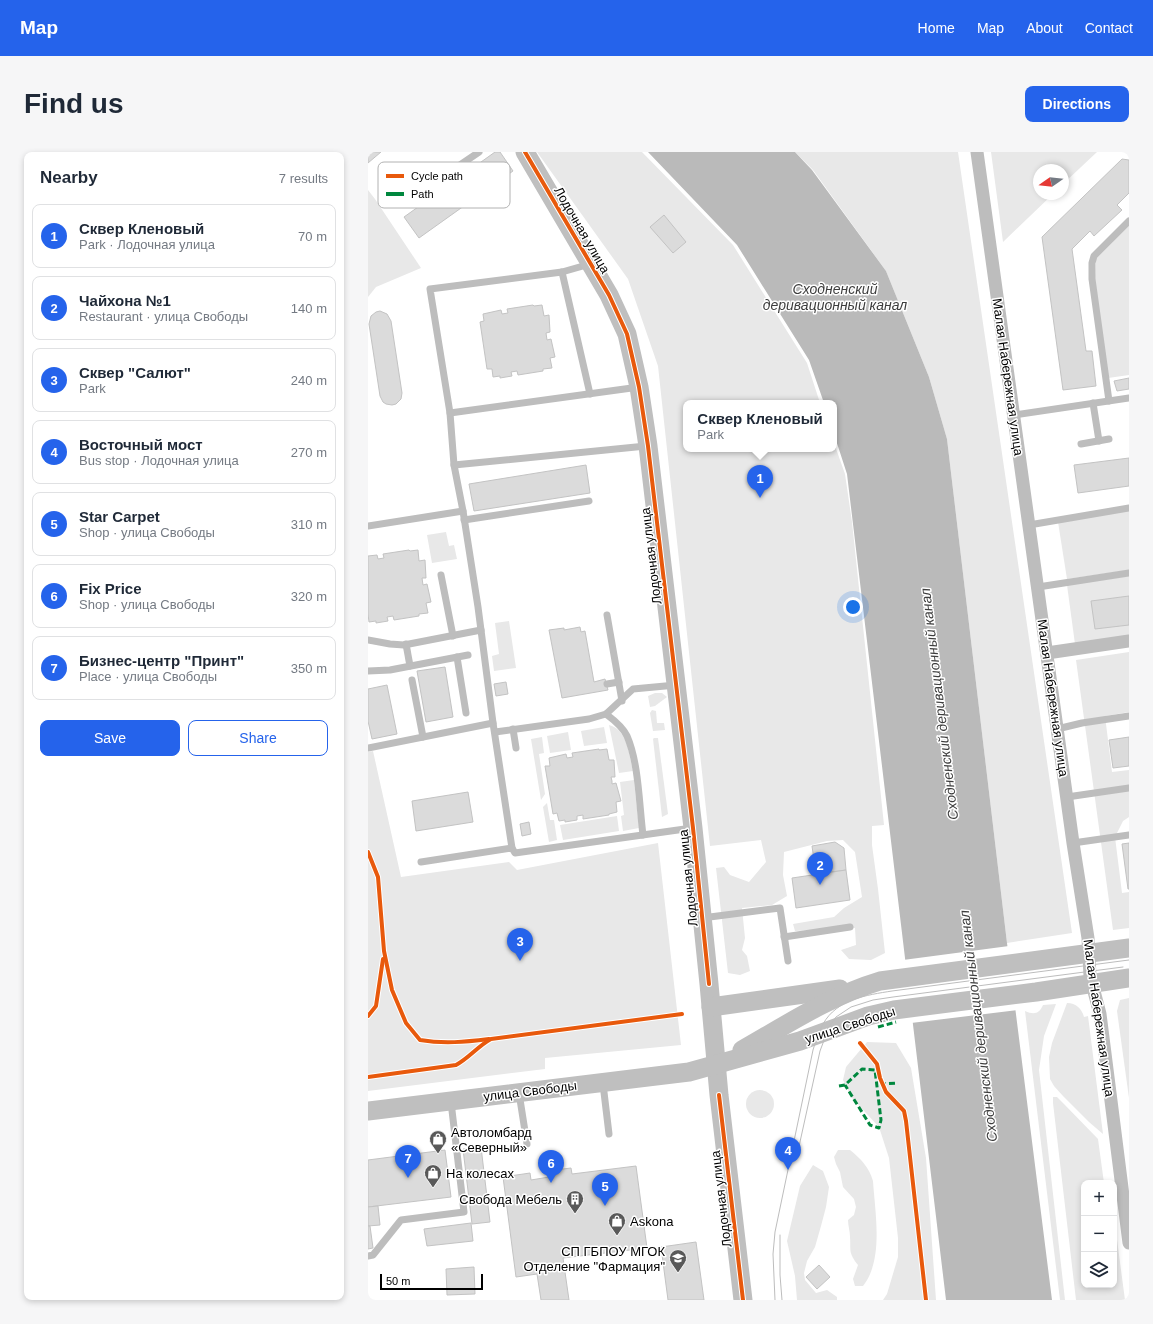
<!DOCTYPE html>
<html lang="en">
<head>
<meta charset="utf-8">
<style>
  :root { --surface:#fff; --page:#f6f6f7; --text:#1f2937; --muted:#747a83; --line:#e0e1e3; --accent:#2563eb }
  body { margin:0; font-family:Helvetica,sans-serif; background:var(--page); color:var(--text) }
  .controls { position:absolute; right:12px; bottom:12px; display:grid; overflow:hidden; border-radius:8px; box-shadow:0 2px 6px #0003 }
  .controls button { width:36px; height:36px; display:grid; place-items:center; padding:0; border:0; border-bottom:1px solid var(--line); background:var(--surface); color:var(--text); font:20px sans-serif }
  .compass { position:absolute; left:665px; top:12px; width:36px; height:36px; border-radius:50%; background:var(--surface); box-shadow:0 2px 6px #0003; rotate:256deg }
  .scale { position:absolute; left:12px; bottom:10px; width:103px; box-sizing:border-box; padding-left:4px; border:2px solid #000; border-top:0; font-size:11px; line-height:14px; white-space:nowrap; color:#000; -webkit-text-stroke:3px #fff; paint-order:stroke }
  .you { position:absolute; left:485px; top:455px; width:14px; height:14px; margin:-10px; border:3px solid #fff; border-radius:50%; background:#1a73e8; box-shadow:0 0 0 6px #1a73e833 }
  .badge { display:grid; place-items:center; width:26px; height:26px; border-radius:50%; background:var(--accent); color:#fff; font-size:13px; font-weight:700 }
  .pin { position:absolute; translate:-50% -33px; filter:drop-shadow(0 1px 2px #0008) }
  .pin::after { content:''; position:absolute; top:21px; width:14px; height:12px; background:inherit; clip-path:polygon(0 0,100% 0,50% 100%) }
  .popup { position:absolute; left:315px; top:248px; width:154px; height:52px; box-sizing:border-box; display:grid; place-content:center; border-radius:8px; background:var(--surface); filter:drop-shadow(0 1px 3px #0005); font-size:13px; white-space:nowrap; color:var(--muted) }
  .popup b { font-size:15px; color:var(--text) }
  .popup::after { content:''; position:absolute; left:50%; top:100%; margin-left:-8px; border:8px solid transparent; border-top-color:var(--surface) }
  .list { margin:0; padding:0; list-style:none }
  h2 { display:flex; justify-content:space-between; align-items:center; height:52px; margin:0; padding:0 16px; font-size:17px }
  h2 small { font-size:13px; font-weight:400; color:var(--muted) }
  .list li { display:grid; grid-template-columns:26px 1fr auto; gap:12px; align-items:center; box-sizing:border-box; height:64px; margin:0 8px 8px; padding:0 8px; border:1px solid var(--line); border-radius:8px }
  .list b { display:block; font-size:15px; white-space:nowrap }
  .list p { margin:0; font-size:13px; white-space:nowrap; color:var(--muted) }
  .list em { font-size:13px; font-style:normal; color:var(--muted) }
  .actions { display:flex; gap:8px; padding:12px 16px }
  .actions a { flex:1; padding:9px 0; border:1px solid var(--accent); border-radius:8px; text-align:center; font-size:14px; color:var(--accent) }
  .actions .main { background:var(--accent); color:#fff }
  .icon { flex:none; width:22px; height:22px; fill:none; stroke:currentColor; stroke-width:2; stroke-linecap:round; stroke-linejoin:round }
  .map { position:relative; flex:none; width:761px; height:1148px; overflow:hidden; border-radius:8px }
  header { display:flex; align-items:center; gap:24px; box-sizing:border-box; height:56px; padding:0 20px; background:var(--accent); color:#fff }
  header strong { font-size:19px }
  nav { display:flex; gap:22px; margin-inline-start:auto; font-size:14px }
  .intro { display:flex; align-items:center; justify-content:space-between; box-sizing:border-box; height:96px; padding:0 24px }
  h1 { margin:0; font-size:28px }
  .button { padding:10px 18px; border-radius:8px; background:var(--accent); color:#fff; font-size:14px; font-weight:700 }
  main { display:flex; gap:24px; padding:0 24px }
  aside { flex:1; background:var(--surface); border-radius:8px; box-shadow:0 2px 6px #0003 }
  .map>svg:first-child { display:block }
  .green { fill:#e8e8e8 }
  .water { fill:#bababa }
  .pier { fill:#fff }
  .building { fill:#dbdbdb; stroke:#c3c3c3 }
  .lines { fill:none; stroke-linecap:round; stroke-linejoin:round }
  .lane { stroke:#bdbdbd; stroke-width:7 }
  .street { stroke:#bdbdbd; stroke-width:13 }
  .secondary { stroke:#bfbfbf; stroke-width:19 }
  .tram { stroke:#bdbdbd; stroke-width:1 }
  .quiet { stroke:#00873e; stroke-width:3; stroke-dasharray:6 3; stroke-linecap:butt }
  .cycleway-casing { stroke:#fff; stroke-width:6 }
  .cycleway { stroke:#e8590c; stroke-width:4 }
  .labels { text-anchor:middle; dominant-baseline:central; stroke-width:3; stroke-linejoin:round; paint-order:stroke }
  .street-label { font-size:13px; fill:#000; stroke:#fff }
  .poi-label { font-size:13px; fill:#000; stroke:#fff; text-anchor:start }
  .water-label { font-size:14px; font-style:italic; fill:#3d3d3d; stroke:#fff }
  .key { fill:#fff; stroke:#b2b2b2; stroke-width:1 }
  .key-label { font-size:11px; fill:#000 }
</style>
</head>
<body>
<header>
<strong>Map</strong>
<nav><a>Home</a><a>Map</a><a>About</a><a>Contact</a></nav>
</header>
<div class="intro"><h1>Find us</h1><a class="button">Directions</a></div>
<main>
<aside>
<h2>Nearby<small>7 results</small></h2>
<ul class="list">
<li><span class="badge">1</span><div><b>Сквер Кленовый</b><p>Park · Лодочная улица</p></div><em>70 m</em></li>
<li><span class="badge">2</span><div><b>Чайхона №1</b><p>Restaurant · улица Свободы</p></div><em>140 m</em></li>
<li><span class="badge">3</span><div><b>Сквер &quot;Салют&quot;</b><p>Park</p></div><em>240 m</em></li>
<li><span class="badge">4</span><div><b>Восточный мост</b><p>Bus stop · Лодочная улица</p></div><em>270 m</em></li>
<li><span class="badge">5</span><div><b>Star Carpet</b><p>Shop · улица Свободы</p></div><em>310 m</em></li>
<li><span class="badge">6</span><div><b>Fix Price</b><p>Shop · улица Свободы</p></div><em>320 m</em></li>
<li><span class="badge">7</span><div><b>Бизнес-центр &quot;Принт&quot;</b><p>Place · улица Свободы</p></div><em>350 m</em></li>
</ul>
<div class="actions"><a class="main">Save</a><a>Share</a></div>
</aside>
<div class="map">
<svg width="761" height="1148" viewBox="0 0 761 1148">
  <rect width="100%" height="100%" fill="#fff"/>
  <g class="green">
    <polygon points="169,0 274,0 365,93 439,211 452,251 318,251 318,297 466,297 466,291 477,322 484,370 516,673 504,674 504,693 510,737 517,801 503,808 481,807 473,798 488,793 487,776 427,779 425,772 466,765 476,756 494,745 487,700 475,688 459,689 416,700 415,723 419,744 404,753 374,756 377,786 374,798 379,804 382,819 372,823 360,821 348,716 356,715 362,723 381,730 398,710 393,688 342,694 290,214 260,127"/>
    <polygon points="427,0 590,0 704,781 639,791 579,287 561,225 518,119 445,18"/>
    <polygon points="623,0 729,0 695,32 695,18 671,18 671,42 685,42 635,90"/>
    <polygon points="0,38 7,47 53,116 8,135 0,145"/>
    <polygon points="761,74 761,223 740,226 727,127 728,107"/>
    <polygon points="761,358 761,418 699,427 690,370"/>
    <polygon points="78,380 81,394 86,393 89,407 64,411 59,383"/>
    <polygon points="761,424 761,486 707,492 699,433"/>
    <polygon points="141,469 148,516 126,519 124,504 131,502 127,471"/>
    <polygon points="761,500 761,560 737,564 744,620 761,618 761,665 755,669 747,685 754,741 761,740 761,776 745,778 708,508"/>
    <polygon points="287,541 294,541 299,545 287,554 282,555 280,544"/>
    <polygon points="284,558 288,559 289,571 296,571 297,578 285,579 282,561"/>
    <path d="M241 573C260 578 261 603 265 619L251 621Z"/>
    <polygon points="236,575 239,591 216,594 213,579"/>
    <polygon points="200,580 203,598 182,601 179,584"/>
    <polygon points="174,585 176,601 171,602 177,642 173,648 163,587"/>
    <polygon points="286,586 290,586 300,662 294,665 285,587"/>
    <polygon points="5,599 33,725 141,710 149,718 290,691 313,893 177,906 177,917 0,939 0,600"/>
    <polygon points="266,628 271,676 255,679 253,664 256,663 252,630"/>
    <polygon points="179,651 182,668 186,668 189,688 181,690 175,655"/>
    <polygon points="249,664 251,679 195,688 192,673"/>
    <polygon points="761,846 761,946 749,859 752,848"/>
    <path d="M699 851C708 851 714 857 716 865L720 864 735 982 721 970 695 944 686 934 682 927 681 905 684 891Z"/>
    <path d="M688 852 676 884 671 918 697 1148H692L657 859C666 863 671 862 675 853Z"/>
    <polygon points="499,890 528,891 543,916 558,1006 568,1148 515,1148 519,1142 530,1105 530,1086 521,1006 511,975 484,946 475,928 478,915"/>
    <circle cx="392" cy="952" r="14"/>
    <polygon points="685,945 689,945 695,951 730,987 736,1031 716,1031 716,1133 746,1133 746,1065 757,1148 708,1148 685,951"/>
    <path d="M470 998H482C493 1007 501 1015 505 1029 507 1060 516 1108 495 1134H487L485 1127 490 1113C480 1100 483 1099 482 1085 482 1079 480 1074 480 1068L486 1063 488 1055 486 1047 475 1035 472 1020 468 1012 466 1005Z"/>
    <polygon points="445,1013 455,1019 461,1035 458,1055 453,1074 447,1095 439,1109 436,1121 437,1128 448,1141 459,1138 469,1145 469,1148 429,1148 427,1124 419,1089 432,1034"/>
  </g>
  <polygon class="water" points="280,0 427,0 444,18 518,119 561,225 579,287 639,791 684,1148 578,1148 479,322 466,282 466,251 456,251 441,208 369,93"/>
  <polygon class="pier" points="641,794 650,858 543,871 535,808"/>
  <g class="building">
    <polygon points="0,0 13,0 0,11"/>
    <polygon points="127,0 132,0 145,19 51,86 36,65"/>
    <polygon points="754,7 761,8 761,41 749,53 754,58 726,84 722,79 704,97 718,199 724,199 728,234 695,238 674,85"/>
    <polygon points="296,63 318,90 305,101 282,75"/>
    <polygon points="165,153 166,154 174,153 176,164 181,163 182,180 178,181 179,188 183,187 187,205 182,206 184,216 175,217 175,219 150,223 149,219 143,220 144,224 132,226 132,224 125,225 124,217 119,217 112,170 116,169 115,162 133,158 134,162 140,161 139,157"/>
    <polygon points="12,159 19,162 23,169 34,241 33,247 28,252 24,253 18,252 15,250 12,244 1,172 3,164 8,160"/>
    <polygon points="761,226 761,237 749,239 746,229"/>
    <polygon points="761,306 761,334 710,341 706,313"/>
    <polygon points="218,313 222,341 106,359 101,332"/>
    <polygon points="41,398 42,399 50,398 51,409 57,408 58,426 54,426 55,433 59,432 63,450 58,451 60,461 51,462 51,464 26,468 25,464 19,465 20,469 8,471 8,469 1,470 0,462 0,404 9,403 10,407 16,406 15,402"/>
    <polygon points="761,444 761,473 727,477 723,449"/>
    <polygon points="212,475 213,480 217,479 226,530 237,527 240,538 194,546 181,478 196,476 196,478"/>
    <polygon points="77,515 85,565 58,570 49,519"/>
    <polygon points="138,530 140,542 128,544 126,532"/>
    <polygon points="19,533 29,582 4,587 0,569 0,537"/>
    <polygon points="761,585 761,614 745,616 741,588"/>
    <polygon points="231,597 231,598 239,597 241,608 246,608 247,625 243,625 244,629 244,632 248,631 253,649 248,650 249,660 241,662 241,663 215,667 215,663 209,664 209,668 197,670 197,668 191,669 189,661 185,662 177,614 182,614 181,606 198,602 199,606 205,605 204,601"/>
    <polygon points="100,640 105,670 48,679 44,649"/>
    <polygon points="161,670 163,682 154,684 152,672"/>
    <polygon points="467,690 476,696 478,718 448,722 444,694"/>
    <polygon points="761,691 761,737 760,737 754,692"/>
    <polygon points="478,718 482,748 428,756 424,726"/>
    <polygon points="113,995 122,1070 104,1072 95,997"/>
    <polygon points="77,998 83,1045 0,1055 0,1008"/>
    <polygon points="268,1014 279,1096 195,1106 201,1148 173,1148 169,1122 148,1125 135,1025 162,1021 163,1028 187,1024 187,1018 203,1016 204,1022"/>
    <polygon points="10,1054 12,1073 0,1074 0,1055"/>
    <polygon points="103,1071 105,1089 59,1094 56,1077"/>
    <polygon points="0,1074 2,1074 5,1096 0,1097"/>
    <polygon points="328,1090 336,1148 300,1148 293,1095"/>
    <polygon points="451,1113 462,1125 449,1137 438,1125"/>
    <polygon points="106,1115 107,1142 79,1143 78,1117"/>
  </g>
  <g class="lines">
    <g class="lane">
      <polyline points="39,49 111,0"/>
      <polyline points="222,112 194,120 62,137 82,261 86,313 95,359 110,455 125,571 144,696 147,701 324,676"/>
      <polyline points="194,120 222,242"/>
      <polyline points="741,249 724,127 724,111 726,104 761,69"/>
      <polyline points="725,251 731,289"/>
      <polyline points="82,261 271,235"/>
      <polyline points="646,263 761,246"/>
      <polyline points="713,292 741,287"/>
      <polyline points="86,313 278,294"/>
      <polyline points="96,368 221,349"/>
      <polyline points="661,373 761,356"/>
      <polyline points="0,374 95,359"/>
      <polyline points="73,423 85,484"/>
      <polyline points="670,435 761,421"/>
      <polyline points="239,463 254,549"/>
      <polyline points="0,488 22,492 36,493 113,478"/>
      <polyline points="38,492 42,514"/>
      <polyline points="89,505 98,561"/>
      <polyline points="0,519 22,518 100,503"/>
      <polyline points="44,528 55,585"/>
      <polyline points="239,532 251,530"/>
      <path d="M238 562C246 568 255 575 259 584 271 612 271 652 275 683"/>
      <polyline points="145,577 148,596"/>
      <polyline points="689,577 714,571 761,564"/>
      <polyline points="127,580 221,567 238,562 265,537 308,533"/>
      <polyline points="0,596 125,571"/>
      <polyline points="699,645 761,636"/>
      <polyline points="705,691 761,683"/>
      <polyline points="53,710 144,696"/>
      <polyline points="334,766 412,756 420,809"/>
      <polyline points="416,785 482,775"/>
      <polyline points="235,932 241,982"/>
      <polyline points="151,941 159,992"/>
      <polyline points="0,1104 5,1103 33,1068 96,1060 83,950"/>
    </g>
    <g class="street">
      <polyline points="609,0 705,691 720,786 722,824 732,862 761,1091"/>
      <polyline points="679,501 761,489"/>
    </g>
    <g class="secondary">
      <polyline points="157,0 241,143 259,182 271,235 280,294 325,676 341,832 351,943 375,1148"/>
      <polyline points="343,855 472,837"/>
      <path d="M374 898C418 873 462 844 512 829L761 796"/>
      <polyline points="0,959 321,920 432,889 500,864 526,858 668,840 761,826"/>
    </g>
    <g class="tram">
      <polyline points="430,999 452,899 461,875 468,865 483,855 505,848 525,845 755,815"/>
      <polyline points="412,1083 412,1123 414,1148"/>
      <path d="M407 1148 405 1102 407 1080 445 898C448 889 450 880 455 872 469 847 499 843 524 839L761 808"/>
    </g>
    <g class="quiet">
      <polyline points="510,875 528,870"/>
      <polyline points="512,932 530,931"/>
      <polyline points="471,934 477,933 494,917 507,918 513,968 511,976 502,973 477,933"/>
    </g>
    <g class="cycleway-casing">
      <g id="cycleway">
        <polyline points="157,0 241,143 259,182 271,235 280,294 325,676 341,832"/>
        <path d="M0 700 10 725 16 799 24 838 38 871 52 888C76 892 97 890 121 887"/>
        <polyline points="0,864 8,854 15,807"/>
        <polyline points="492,891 509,912 512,926 518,940 536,959 538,969 558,1148"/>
        <path d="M0 925 88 913C101 906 110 894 123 887L314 862"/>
        <polyline points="351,943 375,1148"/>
      </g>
    </g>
    <use href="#cycleway" class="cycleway"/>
  </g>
  <defs>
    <g id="shop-pin" transform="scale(0.9)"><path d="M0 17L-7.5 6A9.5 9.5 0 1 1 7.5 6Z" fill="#595959" stroke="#fff"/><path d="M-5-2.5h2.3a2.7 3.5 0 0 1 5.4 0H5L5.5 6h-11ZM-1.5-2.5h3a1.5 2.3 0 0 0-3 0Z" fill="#fff"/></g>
    <g id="building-pin" transform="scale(0.9)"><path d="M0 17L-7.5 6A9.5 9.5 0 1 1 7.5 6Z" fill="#595959" stroke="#fff"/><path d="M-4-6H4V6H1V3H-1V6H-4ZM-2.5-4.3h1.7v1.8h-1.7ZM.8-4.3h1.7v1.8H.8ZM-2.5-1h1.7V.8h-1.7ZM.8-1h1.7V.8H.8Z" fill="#fff"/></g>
    <g id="university-pin" transform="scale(0.9)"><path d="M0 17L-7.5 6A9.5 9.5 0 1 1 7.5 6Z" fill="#595959" stroke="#fff"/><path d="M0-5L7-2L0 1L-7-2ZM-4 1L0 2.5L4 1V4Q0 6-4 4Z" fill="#fff"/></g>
  </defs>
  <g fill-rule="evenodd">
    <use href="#shop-pin" x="70" y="987"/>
    <use href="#shop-pin" x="65" y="1021"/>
    <use href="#building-pin" x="207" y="1047"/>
    <use href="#shop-pin" x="249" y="1069"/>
    <use href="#university-pin" x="310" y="1106"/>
  </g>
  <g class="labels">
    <g class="street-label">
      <text transform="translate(214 78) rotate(60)">Лодочная улица</text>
      <text transform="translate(640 225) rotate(82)">Малая Набережная улица</text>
      <text transform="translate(283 404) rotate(-97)">Лодочная улица</text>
      <text transform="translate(685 546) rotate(82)">Малая Набережная улица</text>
      <text transform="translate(320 726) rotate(-96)">Лодочная улица</text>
      <text transform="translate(731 866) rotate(82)">Малая Набережная улица</text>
      <text transform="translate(482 873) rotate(-18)">улица Свободы</text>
      <text transform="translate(162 939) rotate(-7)">улица Свободы</text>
      <text transform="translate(353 1047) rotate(-97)">Лодочная улица</text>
    </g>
    <g class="poi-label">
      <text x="83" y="980">Автоломбард<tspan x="83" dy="15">«Северный»</tspan></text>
      <text x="78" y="1021">На колесах</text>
      <text x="194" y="1047" text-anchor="end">Свобода Мебель</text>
      <text x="262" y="1069">Askona</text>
      <text x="297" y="1099" text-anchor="end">СП ГБПОУ МГОК<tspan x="297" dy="15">Отделение "Фармация"</tspan></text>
    </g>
    <g class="water-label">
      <text x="467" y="137">Сходненский<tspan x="467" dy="16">деривационный канал</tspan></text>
      <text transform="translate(571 552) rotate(-97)">Сходненский деривационный канал</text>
      <text transform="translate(610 874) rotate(-97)">Сходненский деривационный канал</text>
    </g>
  </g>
  <rect x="10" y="10" width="132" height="46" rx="6" class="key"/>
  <rect x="18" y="22" width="18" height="4" fill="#e8590c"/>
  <rect x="18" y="40" width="18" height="4" fill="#00873e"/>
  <g class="key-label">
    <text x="43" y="28">Cycle path</text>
    <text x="43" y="46">Path</text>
  </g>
</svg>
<div class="controls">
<button>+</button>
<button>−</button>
<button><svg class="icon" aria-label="layers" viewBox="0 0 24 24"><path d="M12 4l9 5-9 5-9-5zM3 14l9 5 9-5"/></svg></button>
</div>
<svg class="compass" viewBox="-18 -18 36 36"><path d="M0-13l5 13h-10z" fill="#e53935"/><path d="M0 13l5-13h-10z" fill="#747a83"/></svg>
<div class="scale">50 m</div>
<div class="you"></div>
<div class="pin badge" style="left:392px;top:346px">1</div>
<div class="popup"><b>Сквер Кленовый</b>Park</div>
<div class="pin badge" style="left:452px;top:733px">2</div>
<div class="pin badge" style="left:152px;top:809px">3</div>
<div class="pin badge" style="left:420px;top:1018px">4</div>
<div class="pin badge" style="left:237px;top:1054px">5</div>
<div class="pin badge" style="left:183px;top:1031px">6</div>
<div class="pin badge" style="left:40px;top:1026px">7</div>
</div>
</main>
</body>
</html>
